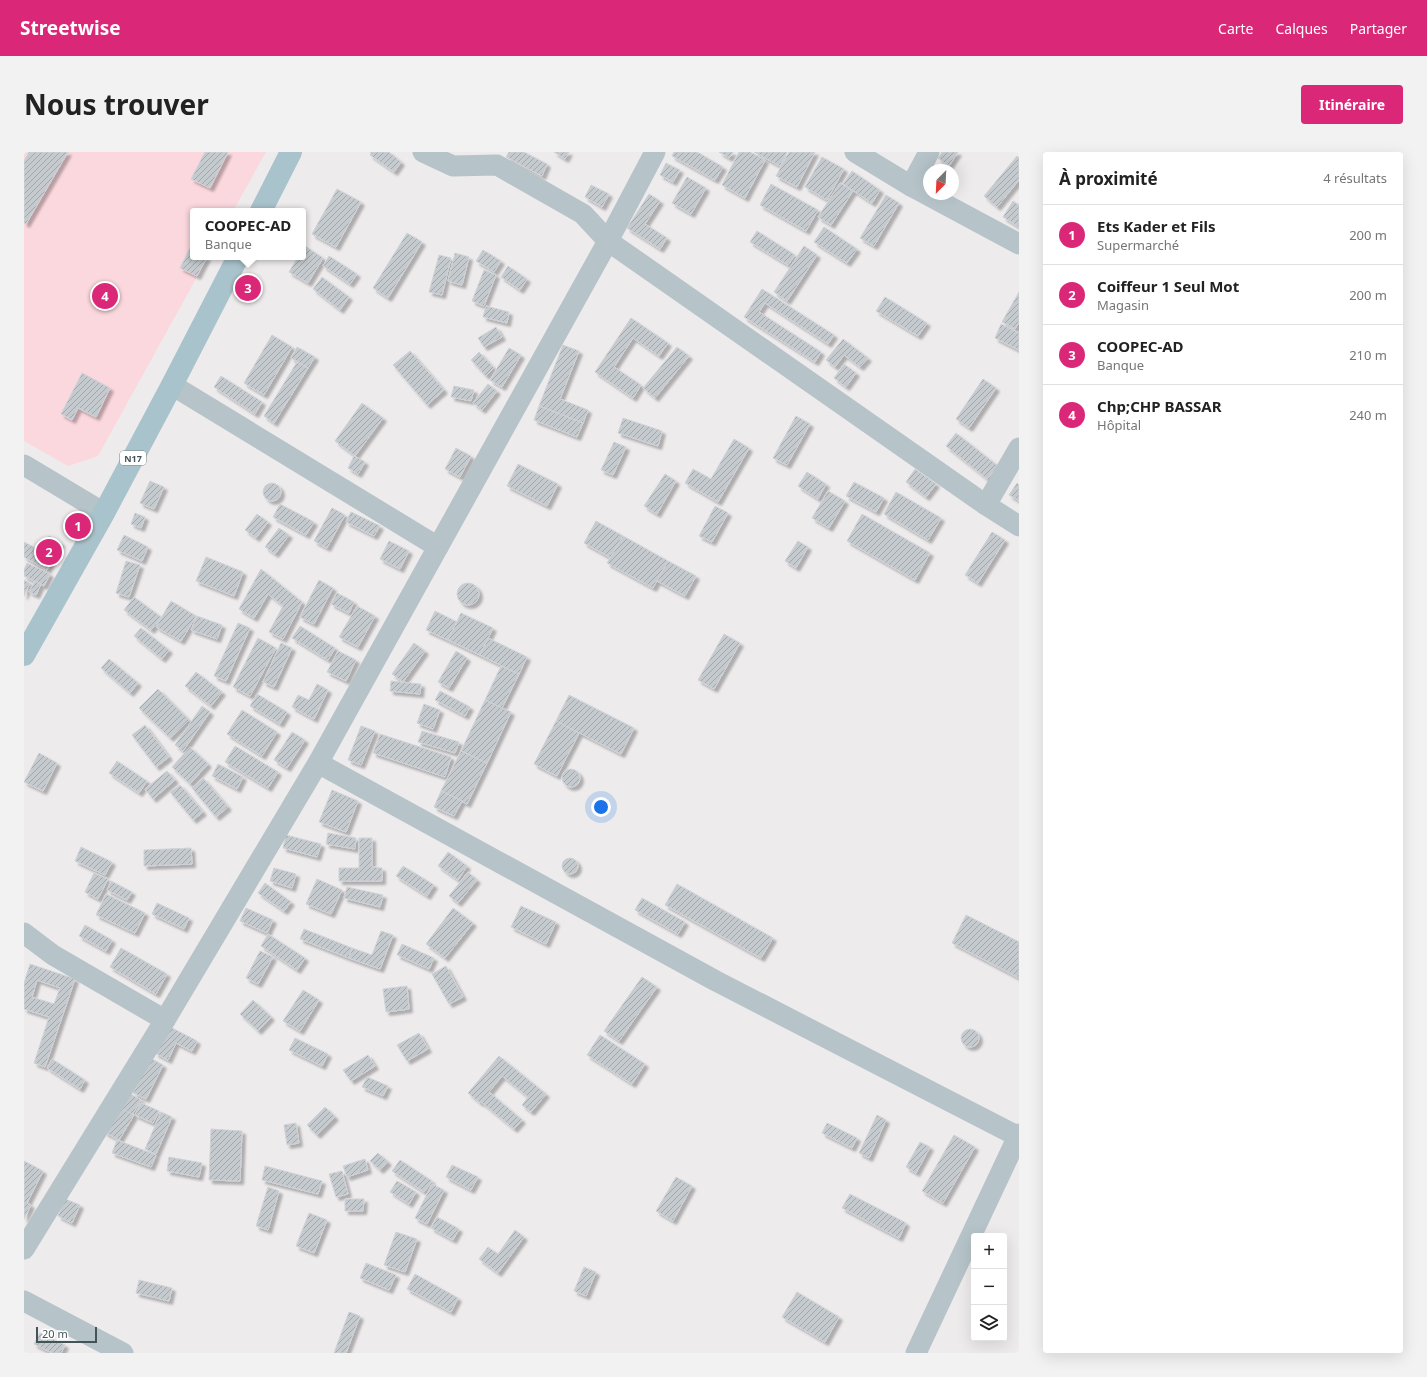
<!DOCTYPE html>
<html lang="fr">
<head>
<meta charset="utf-8">
<style>
  :root { --surface:#fff; --page:#f2f2f2; --text:#222; --muted:#767676; --line:#e0e0e0; --accent:#db2777 }
  body { margin:0; font-family:"Noto Sans",sans-serif; background:var(--page); color:var(--text) }
  .controls { position:absolute; right:12px; bottom:12px; display:grid; overflow:hidden; border-radius:4px; box-shadow:0 4px 16px #0002 }
  .controls button { width:36px; height:36px; display:grid; place-items:center; padding:0; border:0; border-bottom:1px solid var(--line); background:var(--surface); color:var(--text); font:20px sans-serif }
  .compass { position:absolute; left:899px; top:12px; width:36px; height:36px; border-radius:50%; background:var(--surface); box-shadow:0 4px 16px #0002; rotate:204deg }
  .scale { position:absolute; left:12px; bottom:10px; width:61px; box-sizing:border-box; padding-left:4px; border:2px solid #435459; border-top:0; font-size:11px; line-height:14px; white-space:nowrap; color:#435459; -webkit-text-stroke:3px #fff; paint-order:stroke }
  .you { position:absolute; left:577px; top:655px; width:14px; height:14px; margin:-10px; border:3px solid #fff; border-radius:50%; background:#1a73e8; box-shadow:0 0 0 6px #1a73e833 }
  .badge { display:grid; place-items:center; width:26px; height:26px; border-radius:50%; background:var(--accent); color:#fff; font-size:13px; font-weight:700 }
  .pin { position:absolute; translate:-50% -50%; border:2px solid #fff; box-shadow:0 1px 4px #0006 }
  .popup { position:absolute; left:166px; top:56px; width:116px; height:52px; box-sizing:border-box; display:grid; place-content:center; border-radius:4px; background:var(--surface); filter:drop-shadow(0 1px 3px #0005); font-size:13px; white-space:nowrap; color:var(--muted) }
  .popup b { font-size:15px; color:var(--text) }
  .popup::after { content:''; position:absolute; left:50%; top:100%; margin-left:-8px; border:8px solid transparent; border-top-color:var(--surface) }
  .list { margin:0; padding:0; list-style:none }
  h2 { display:flex; justify-content:space-between; align-items:center; height:52px; margin:0; padding:0 16px; font-size:17px }
  h2 small { font-size:13px; font-weight:400; color:var(--muted) }
  .list li { display:grid; grid-template-columns:26px 1fr auto; gap:12px; align-items:center; box-sizing:border-box; height:60px; padding:0 16px; border-top:1px solid var(--line) }
  .list b { display:block; font-size:15px; white-space:nowrap }
  .list p { margin:0; font-size:13px; white-space:nowrap; color:var(--muted) }
  .list em { font-size:13px; font-style:normal; color:var(--muted) }
  .icon { flex:none; width:22px; height:22px; fill:none; stroke:currentColor; stroke-width:2; stroke-linecap:round; stroke-linejoin:round }
  .map { position:relative; flex:none; width:995px; height:1201px; overflow:hidden; border-radius:4px }
  header { display:flex; align-items:center; gap:24px; box-sizing:border-box; height:56px; padding:0 20px; background:var(--accent); color:#fff }
  header strong { font-size:19px }
  nav { display:flex; gap:22px; margin-inline-start:auto; font-size:14px }
  .intro { display:flex; align-items:center; justify-content:space-between; box-sizing:border-box; height:96px; padding:0 24px }
  h1 { margin:0; font-size:28px }
  .button { padding:10px 18px; border-radius:4px; background:var(--accent); color:#fff; font-size:14px; font-weight:700 }
  main { display:flex; gap:24px; padding:0 24px }
  aside { flex:1; background:var(--surface); border-radius:4px; box-shadow:0 4px 16px #0002 }
  .map>svg:first-child { display:block }
  .medical { fill:#fbd8de }
  .building { fill:url(#building-hatch); stroke:#cfd3d8; fill-rule:evenodd; filter:url(#shadow) }
  .lines { fill:none; stroke-linecap:round; stroke-linejoin:round }
  .minor { stroke:#b6c4c9; stroke-width:21 }
  .major { stroke:#a9c3cc; stroke-width:22 }
  .labels { text-anchor:middle; dominant-baseline:central; stroke-width:3; stroke-linejoin:round; paint-order:stroke }
  .shield { fill:#fff; stroke:#7b878b; stroke-width:1 }
  .shield-label { font-size:9px; font-weight:bold; fill:#435459 }
</style>
</head>
<body>
<header>
<strong>Streetwise</strong>
<nav><a>Carte</a><a>Calques</a><a>Partager</a></nav>
</header>
<div class="intro"><h1>Nous trouver</h1><a class="button">Itinéraire</a></div>
<main>
<div class="map">
<svg width="995" height="1201" viewBox="0 0 995 1201">
  <defs>
    <pattern id="building-hatch" width="6" height="6" patternUnits="userSpaceOnUse"><rect width="6" height="6" fill="#c5cace"/><path d="M-1 1l2-2M0 6l6-6M5 7l2-2" fill="none" stroke="#a2a7aa"/></pattern>
    <filter id="shadow"><feDropShadow dx="3.5" dy="3.5" stdDeviation="1" flood-color="#0004"/></filter>
  </defs>
  <rect width="100%" height="100%" fill="#eeebec"/>
  <polygon class="medical" points="0,0 242,0 209,59 169,59 169,105 184,105 74,304 44,314 0,289"/>
  <g class="building">
    <polygon points="5,0 44,0 2,72 0,71 0,9"/>
    <polygon points="181,0 204,0 186,36 167,27"/>
    <polygon points="347,0 365,0 377,10 370,20 346,3"/>
    <polygon points="485,0 500,0 523,12 518,24 482,5"/>
    <polygon points="530,0 545,0 541,7"/>
    <polygon points="650,0 673,0 699,15 691,28 648,4"/>
    <polygon points="695,0 709,0 705,6"/>
    <polygon points="715,0 726,0 741,8 721,46 698,33"/>
    <polygon points="730,0 763,0 756,14"/>
    <polygon points="765,0 791,0 773,35 752,24"/>
    <polygon points="918,0 934,0 925,14 914,6"/>
    <polygon points="993,4 995,6 995,28 973,55 960,44"/>
    <polygon points="798,5 820,17 803,48 781,35"/>
    <polygon points="642,11 656,18 649,30 636,23"/>
    <polygon points="828,19 856,38 848,51 819,32"/>
    <polygon points="663,25 682,36 667,62 648,51"/>
    <polygon points="816,31 829,39 807,73 794,65"/>
    <polygon points="747,32 794,58 782,79 736,53"/>
    <polygon points="567,33 585,42 578,55 561,45"/>
    <polygon points="313,37 337,50 312,95 288,82"/>
    <polygon points="625,42 636,49 621,72 643,86 636,97 603,76"/>
    <polygon points="862,43 875,51 850,94 836,86"/>
    <polygon points="989,49 995,53 995,75 979,65"/>
    <polygon points="800,75 833,97 823,111 790,90"/>
    <polygon points="733,79 771,103 764,113 726,90"/>
    <polygon points="383,81 398,90 364,146 349,136"/>
    <polygon points="169,90 169,105 183,105 173,124 156,116"/>
    <polygon points="281,94 299,106 284,131 265,120 274,105 279,105 279,97"/>
    <polygon points="780,94 793,103 763,149 750,140"/>
    <polygon points="459,98 477,109 470,120 452,109"/>
    <polygon points="431,101 445,105 438,133 424,129"/>
    <polygon points="415,103 427,106 418,143 405,140"/>
    <polygon points="305,104 333,122 326,132 299,114"/>
    <polygon points="484,114 503,127 496,138 477,125"/>
    <polygon points="460,118 472,123 460,154 448,149"/>
    <polygon points="298,125 325,145 316,158 289,137"/>
    <polygon points="738,137 810,183 804,192 741,151 735,160 797,200 791,210 720,165"/>
    <polygon points="995,140 995,170 991,177 978,170"/>
    <polygon points="861,145 903,171 894,184 852,159"/>
    <polygon points="462,154 485,160 483,171 459,165"/>
    <polygon points="607,166 644,191 635,204 609,186 590,215 617,233 609,246 571,220"/>
    <polygon points="977,172 995,181 995,198 971,186"/>
    <polygon points="472,175 478,185 460,195 454,186"/>
    <polygon points="248,183 268,195 240,243 220,231"/>
    <polygon points="819,187 844,206 836,215 820,203 811,215 802,208"/>
    <polygon points="539,193 555,199 536,247 564,258 559,271 515,254"/>
    <polygon points="273,195 291,205 284,216 267,206"/>
    <polygon points="653,195 665,204 631,246 619,236"/>
    <polygon points="485,196 497,203 478,235 466,228"/>
    <polygon points="386,199 420,238 403,253 369,213"/>
    <polygon points="455,200 470,216 462,224 447,208"/>
    <polygon points="273,210 284,216 250,271 240,264"/>
    <polygon points="820,212 832,221 822,235 810,226"/>
    <polygon points="58,221 86,236 72,265 54,256 48,268 37,262"/>
    <polygon points="197,224 238,250 231,262 190,235"/>
    <polygon points="959,227 972,236 945,276 932,267"/>
    <polygon points="464,232 473,239 458,258 449,251"/>
    <polygon points="430,234 450,238 447,249 427,245"/>
    <polygon points="338,251 359,266 331,304 311,289"/>
    <polygon points="515,254 559,271 553,285 510,268"/>
    <polygon points="772,264 786,272 763,313 749,306"/>
    <polygon points="599,266 638,279 634,294 594,281"/>
    <polygon points="932,281 974,314 963,327 922,294"/>
    <polygon points="710,287 725,296 694,350 661,331 669,317 687,327"/>
    <polygon points="590,290 602,295 589,323 577,318"/>
    <polygon points="432,296 447,304 436,325 421,317"/>
    <polygon points="330,304 341,310 334,322 324,316"/>
    <polygon points="494,312 534,332 523,354 483,334"/>
    <polygon points="891,317 912,332 902,345 882,330"/>
    <polygon points="783,320 802,332 794,347 774,334"/>
    <polygon points="641,322 652,329 633,362 620,354"/>
    <polygon points="126,329 140,335 130,357 116,351"/>
    <polygon points="830,330 860,346 852,360 822,344"/>
    <circle cx="248" cy="340" r="9"/>
    <polygon points="993,331 995,333 995,349 985,343"/>
    <polygon points="804,339 821,349 805,376 788,366"/>
    <polygon points="872,340 917,366 904,388 860,362"/>
    <polygon points="256,352 290,370 282,383 249,365"/>
    <polygon points="691,354 704,361 688,390 675,384"/>
    <polygon points="308,356 321,363 303,396 290,389"/>
    <polygon points="327,360 356,374 350,384 322,370"/>
    <polygon points="111,361 121,365 117,376 107,372"/>
    <polygon points="233,362 244,370 232,386 221,378"/>
    <polygon points="838,362 906,401 891,428 823,389"/>
    <polygon points="572,369 599,384 587,406 560,391"/>
    <polygon points="255,376 265,383 251,402 241,395"/>
    <polygon points="968,380 981,388 954,431 941,423"/>
    <polygon points="100,383 124,395 118,409 93,398"/>
    <polygon points="25,384 37,391 23,418 0,405 0,390 17,399"/>
    <polygon points="599,384 644,409 629,436 583,411"/>
    <polygon points="365,389 385,399 376,417 356,407"/>
    <polygon points="774,389 784,395 772,416 761,409"/>
    <polygon points="182,405 219,420 210,444 172,429"/>
    <polygon points="102,409 116,413 105,445 92,441"/>
    <polygon points="644,409 672,424 661,444 633,429"/>
    <polygon points="3,411 26,422 20,434 0,424 0,418"/>
    <polygon points="237,417 278,450 259,487 245,480 259,454 244,442 230,466 215,457"/>
    <polygon points="0,428 6,431 0,444"/>
    <polygon points="295,428 309,436 290,472 276,465"/>
    <polygon points="11,429 17,432 12,443 5,440"/>
    <circle cx="444" cy="442" r="11"/>
    <polygon points="313,441 330,450 325,461 307,452"/>
    <polygon points="110,445 137,465 127,478 100,458"/>
    <polygon points="147,449 172,464 157,489 132,475"/>
    <polygon points="333,454 351,464 334,495 315,485"/>
    <polygon points="411,459 433,470 424,488 402,478"/>
    <polygon points="437,461 469,476 456,503 424,488"/>
    <polygon points="173,464 198,473 193,487 167,478"/>
    <polygon points="214,471 226,476 202,529 190,524"/>
    <polygon points="276,474 311,496 304,508 268,486"/>
    <polygon points="117,476 145,498 138,507 110,484"/>
    <polygon points="700,482 716,491 690,537 674,528"/>
    <polygon points="234,486 252,496 226,544 209,535"/>
    <polygon points="464,486 503,505 495,522 456,503"/>
    <polygon points="257,491 268,496 250,535 239,530"/>
    <polygon points="390,491 401,499 379,530 368,522"/>
    <polygon points="314,499 332,508 322,529 303,520"/>
    <polygon points="432,499 443,506 425,536 414,530"/>
    <polygon points="85,507 114,531 106,541 77,516"/>
    <polygon points="477,514 495,522 478,556 461,548"/>
    <polygon points="172,520 198,540 187,554 161,534"/>
    <polygon points="367,529 397,532 396,542 366,539"/>
    <polygon points="293,532 304,538 290,567 268,555 274,543 285,548"/>
    <polygon points="134,537 165,568 146,586 115,556"/>
    <polygon points="416,539 446,555 441,564 411,548"/>
    <polygon points="233,542 263,560 256,572 226,554"/>
    <polygon points="545,543 610,576 597,602 532,569"/>
    <polygon points="461,548 487,560 463,611 437,599"/>
    <polygon points="400,552 416,558 409,577 393,571"/>
    <polygon points="178,554 186,560 159,599 151,593"/>
    <polygon points="218,558 253,580 238,604 203,582"/>
    <polygon points="532,569 555,581 533,624 510,612"/>
    <polygon points="121,573 145,605 132,615 108,583"/>
    <polygon points="337,574 351,579 337,613 324,608"/>
    <polygon points="398,579 435,590 431,601 394,590"/>
    <polygon points="268,580 281,588 263,616 250,608"/>
    <polygon points="356,582 427,605 421,625 349,601"/>
    <polygon points="211,594 254,620 244,636 201,610"/>
    <polygon points="166,595 184,612 166,632 148,615"/>
    <polygon points="437,599 463,611 443,652 417,639"/>
    <polygon points="15,601 33,611 19,639 0,630"/>
    <polygon points="93,609 123,629 115,641 85,621"/>
    <polygon points="194,612 219,625 213,637 188,624"/>
    <circle cx="547" cy="626" r="9"/>
    <polygon points="143,619 151,628 129,647 121,637"/>
    <polygon points="179,626 204,655 192,665 168,636"/>
    <polygon points="156,633 179,660 169,668 146,640"/>
    <polygon points="308,638 334,649 322,680 295,670"/>
    <polygon points="417,639 438,649 430,664 410,655"/>
    <polygon points="304,681 332,686 331,697 302,692"/>
    <polygon points="262,683 297,692 293,705 259,696"/>
    <polygon points="335,686 348,686 348,715 358,716 358,729 315,729 315,716 335,716"/>
    <polygon points="57,695 88,710 81,723 51,709"/>
    <polygon points="167,696 168,712 120,714 120,698"/>
    <polygon points="424,700 443,714 434,728 414,714"/>
    <circle cx="546" cy="714" r="8"/>
    <polygon points="379,714 410,733 403,744 372,724"/>
    <polygon points="250,716 272,722 268,736 246,729"/>
    <polygon points="444,720 453,728 434,751 425,744"/>
    <polygon points="70,721 84,727 74,747 61,740"/>
    <polygon points="293,727 318,738 307,762 282,752"/>
    <polygon points="87,729 108,740 103,748 83,738"/>
    <polygon points="241,731 267,750 260,759 234,741"/>
    <polygon points="653,732 749,786 737,806 641,753"/>
    <polygon points="323,735 359,743 356,755 320,746"/>
    <polygon points="82,742 121,761 111,781 72,763"/>
    <polygon points="618,746 661,770 654,782 611,758"/>
    <polygon points="133,751 165,766 160,777 128,762"/>
    <polygon points="497,754 532,770 522,792 487,775"/>
    <polygon points="222,756 249,768 243,781 216,769"/>
    <polygon points="429,756 449,771 421,806 402,792"/>
    <polygon points="942,763 995,790 995,826 928,791"/>
    <polygon points="61,773 88,788 82,799 55,784"/>
    <polygon points="280,777 328,796 325,806 276,787"/>
    <polygon points="357,779 369,783 356,817 325,806 328,796 348,803"/>
    <polygon points="244,782 281,806 273,818 237,794"/>
    <polygon points="378,792 410,806 405,817 373,803"/>
    <polygon points="97,796 143,822 132,842 86,815"/>
    <polygon points="236,799 249,805 234,832 222,826"/>
    <path d="M6 812 51 827 21 915 10 911 25 865 0 857V831ZM13 828 36 836 30 852 8 845Z"/>
    <polygon points="422,814 439,845 425,852 408,822"/>
    <polygon points="618,825 633,835 595,889 580,879"/>
    <polygon points="383,834 385,857 362,860 359,837"/>
    <polygon points="279,838 295,848 276,879 259,869"/>
    <polygon points="229,848 247,865 234,879 216,862"/>
    <polygon points="146,875 173,889 168,899 152,891 144,908 131,901"/>
    <circle cx="946" cy="886" r="9"/>
    <polygon points="395,881 404,897 383,909 373,893"/>
    <polygon points="576,883 621,912 608,932 563,903"/>
    <polygon points="271,886 304,902 298,914 265,898"/>
    <polygon points="344,903 351,914 327,929 319,918"/>
    <polygon points="475,904 522,942 507,960 498,953 504,945 478,924 465,940 498,968 490,977 457,950 456,951 444,941"/>
    <polygon points="126,906 139,913 122,947 109,941"/>
    <polygon points="28,907 61,928 56,937 23,916"/>
    <polygon points="343,925 364,934 359,944 338,935"/>
    <polygon points="103,940 117,948 108,963 95,955"/>
    <polygon points="117,951 135,959 129,971 111,963"/>
    <polygon points="95,955 110,963 95,988 80,980"/>
    <polygon points="301,955 311,965 293,983 283,973"/>
    <polygon points="137,960 148,965 132,1002 121,997"/>
    <polygon points="853,963 862,968 845,1006 835,1001"/>
    <polygon points="272,971 275,991 263,993 260,973"/>
    <polygon points="803,971 833,986 828,996 798,981"/>
    <polygon points="187,977 218,979 216,1029 185,1028"/>
    <polygon points="930,983 951,995 919,1051 898,1039"/>
    <polygon points="93,988 132,1003 127,1015 88,1001"/>
    <polygon points="896,990 906,995 892,1021 882,1015"/>
    <polygon points="354,1001 364,1010 356,1018 346,1009"/>
    <polygon points="145,1005 178,1011 175,1025 143,1019"/>
    <polygon points="341,1007 344,1018 323,1025 319,1014"/>
    <polygon points="376,1008 408,1029 400,1040 368,1019"/>
    <polygon points="0,1009 19,1019 3,1051 7,1053 0,1067"/>
    <polygon points="428,1013 454,1025 447,1038 422,1025"/>
    <polygon points="241,1014 298,1029 294,1042 238,1028"/>
    <polygon points="318,1019 324,1042 312,1045 305,1022"/>
    <polygon points="652,1025 668,1034 649,1069 632,1059"/>
    <polygon points="373,1029 392,1040 385,1052 366,1040"/>
    <polygon points="408,1032 420,1038 403,1072 391,1066"/>
    <polygon points="244,1035 255,1039 244,1078 232,1074"/>
    <polygon points="826,1042 882,1071 875,1086 818,1056"/>
    <polygon points="41,1047 56,1053 48,1071 34,1064"/>
    <polygon points="321,1047 340,1047 339,1059 321,1059"/>
    <polygon points="285,1061 303,1068 290,1101 272,1094"/>
    <polygon points="413,1065 435,1077 429,1088 407,1076"/>
    <polygon points="491,1078 500,1085 474,1121 455,1107 464,1095 474,1102"/>
    <polygon points="372,1080 393,1087 381,1120 360,1113"/>
    <polygon points="342,1111 372,1123 365,1138 336,1126"/>
    <polygon points="560,1115 572,1120 562,1144 550,1139"/>
    <polygon points="391,1122 434,1146 427,1160 383,1137"/>
    <polygon points="115,1128 148,1136 145,1149 112,1141"/>
    <polygon points="773,1140 815,1165 801,1190 758,1165"/>
    <polygon points="325,1160 336,1164 322,1201 310,1201"/>
    <polygon points="16,1181 41,1193 37,1201 28,1201 10,1192"/>
  </g>
  <g class="lines">
    <g class="minor">
      <polyline points="399,0 429,14 473,13 559,62 584,89 962,353 995,374"/>
      <polyline points="831,0 887,34 995,92"/>
      <polyline points="887,34 905,0"/>
      <polyline points="148,233 414,395"/>
      <polyline points="0,313 80,361"/>
      <polyline points="962,353 995,296"/>
      <polyline points="294,611 692,829 995,985"/>
      <polyline points="0,781 29,803 141,868"/>
      <polyline points="0,1097 141,868 294,611 584,89 631,0"/>
      <polyline points="0,1149 99,1201"/>
      <polyline points="892,1201 995,982"/>
    </g>
    <g class="major">
      <polyline points="237,59 267,0"/>
      <polyline points="0,503 80,361 148,233 214,105"/>
    </g>
  </g>
  <g class="labels">
    <rect class="shield" x="96" y="299" width="26" height="14" rx="3"/>
    <g class="shield-label">
      <text x="109" y="306">N17</text>
    </g>
  </g>
</svg>
<div class="controls">
<button>+</button>
<button>−</button>
<button><svg class="icon" aria-label="layers" viewBox="0 0 24 24"><path d="M12 4l9 5-9 5-9-5zM3 14l9 5 9-5"/></svg></button>
</div>
<svg class="compass" viewBox="-18 -18 36 36"><path d="M0-13l5 13h-10z" fill="#e53935"/><path d="M0 13l5-13h-10z" fill="#767676"/></svg>
<div class="scale">20 m</div>
<div class="you"></div>
<div class="pin badge" style="left:54px;top:374px">1</div>
<div class="pin badge" style="left:25px;top:400px">2</div>
<div class="pin badge" style="left:224px;top:136px">3</div>
<div class="popup"><b>COOPEC-AD</b>Banque</div>
<div class="pin badge" style="left:81px;top:144px">4</div>
</div>
<aside>
<h2>À proximité<small>4 résultats</small></h2>
<ul class="list">
<li><span class="badge">1</span><div><b>Ets Kader et Fils</b><p>Supermarché</p></div><em>200 m</em></li>
<li><span class="badge">2</span><div><b>Coiffeur 1 Seul Mot</b><p>Magasin</p></div><em>200 m</em></li>
<li><span class="badge">3</span><div><b>COOPEC-AD</b><p>Banque</p></div><em>210 m</em></li>
<li><span class="badge">4</span><div><b>Chp;CHP BASSAR</b><p>Hôpital</p></div><em>240 m</em></li>
</ul>
</aside>
</main>
</body>
</html>
